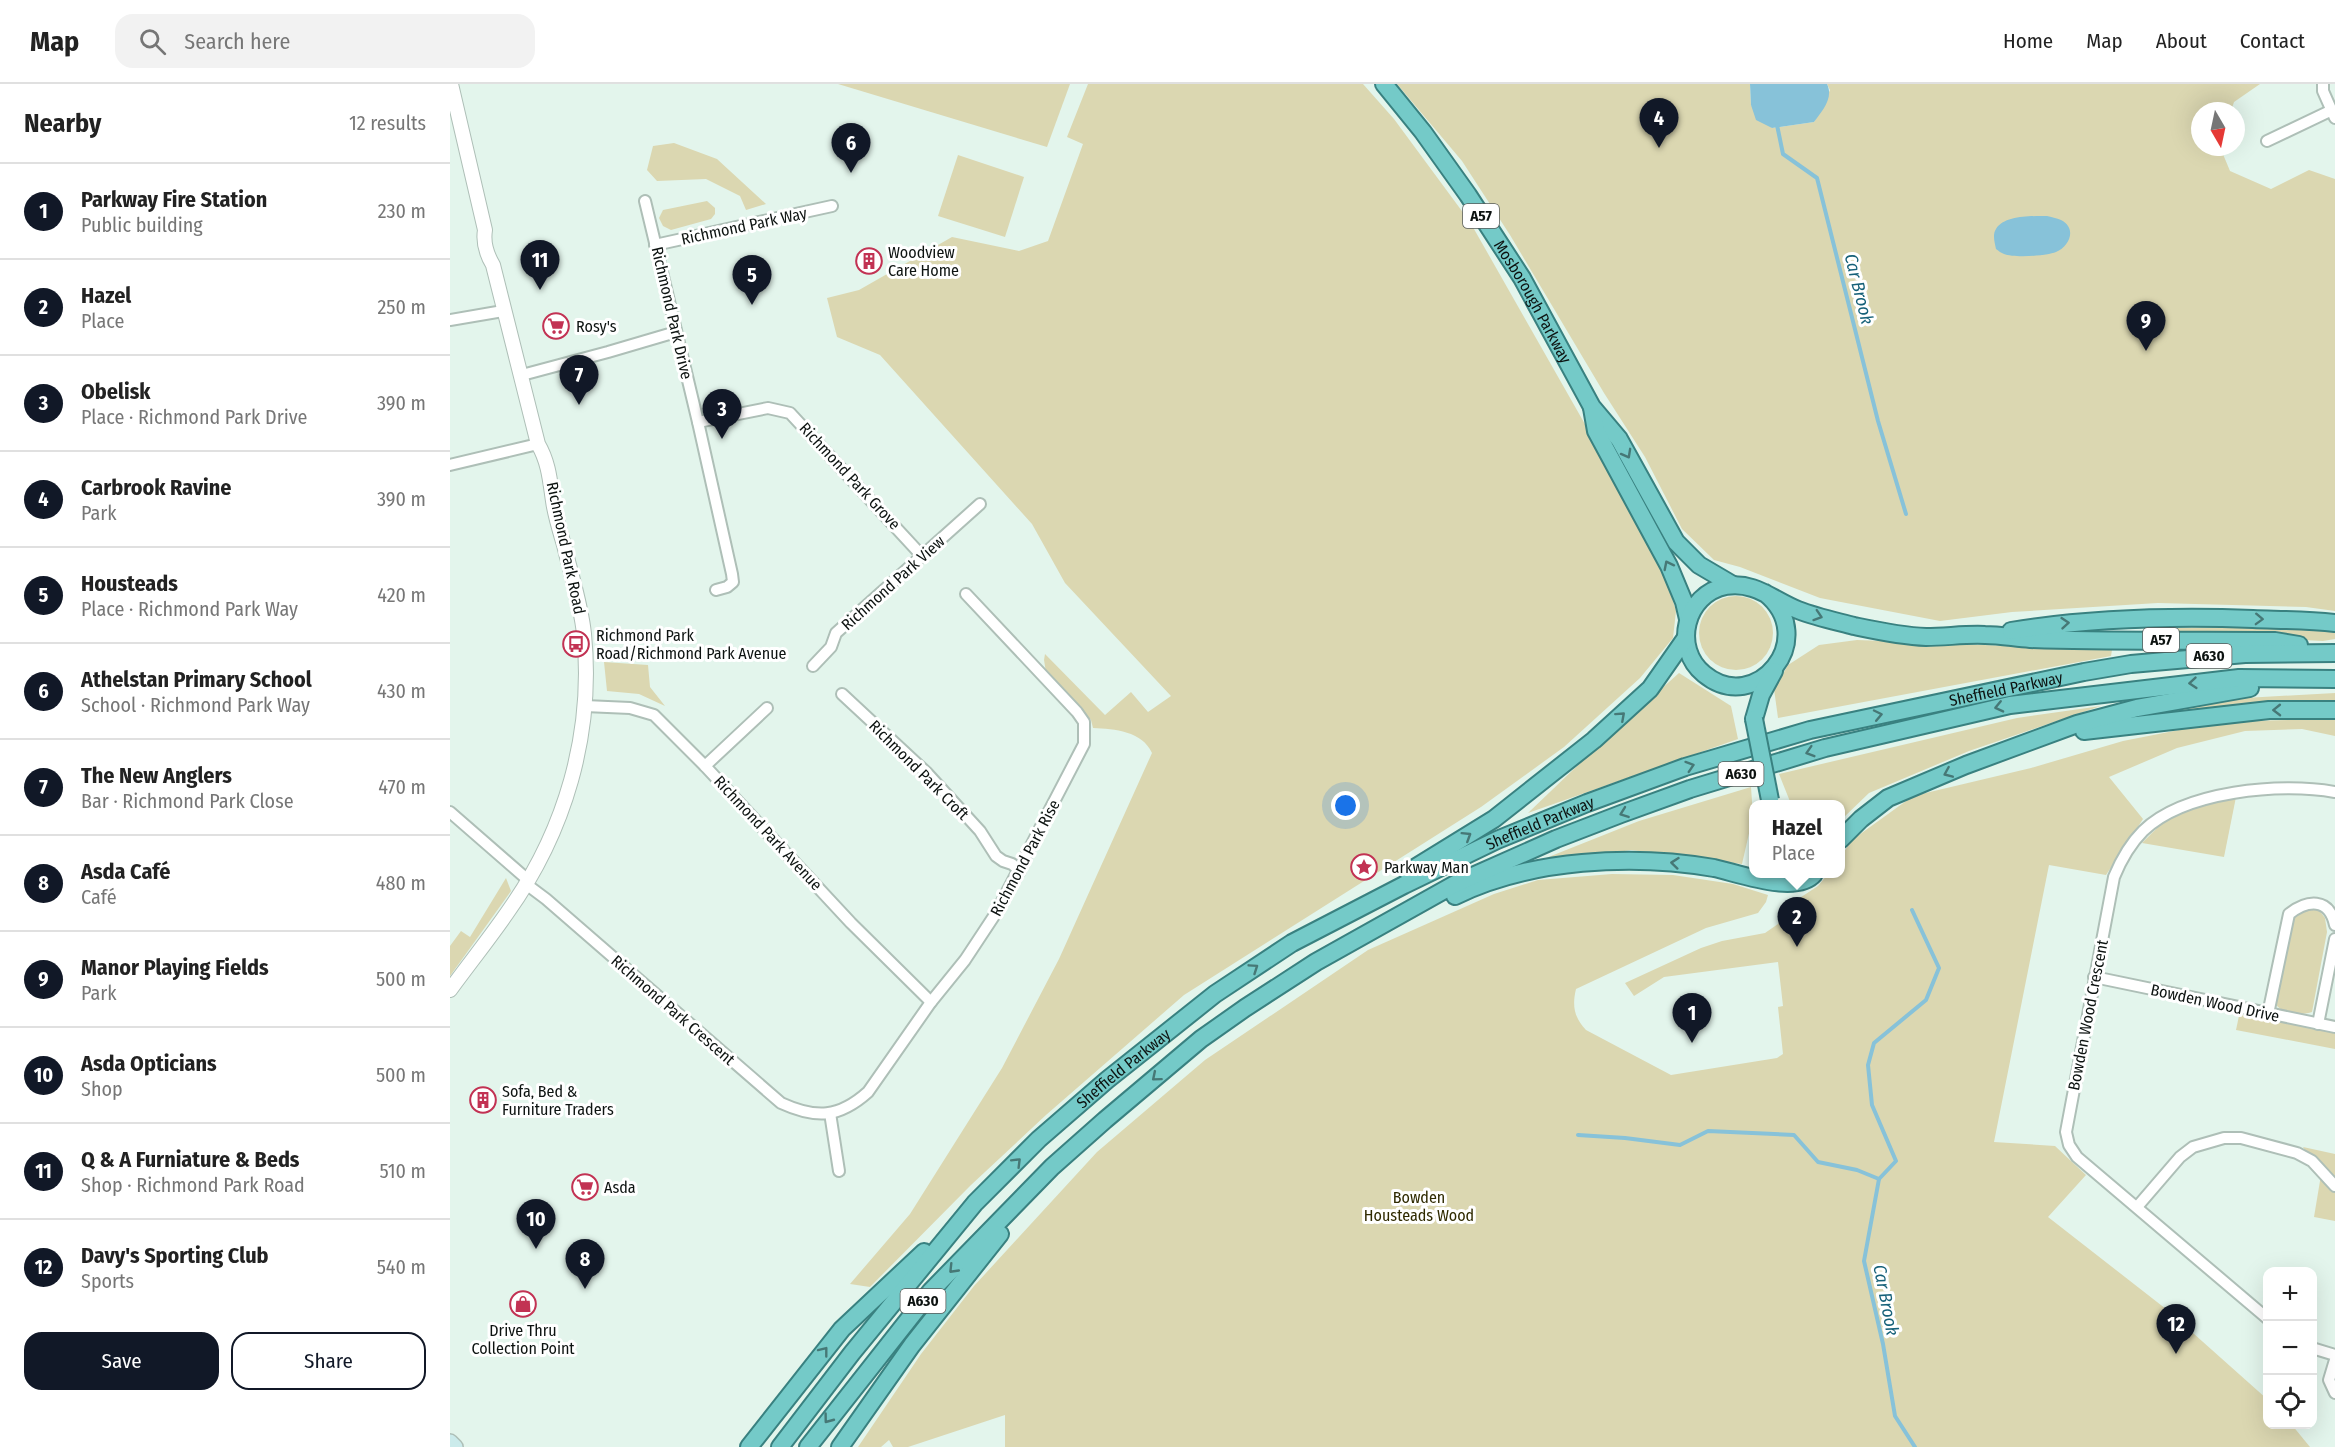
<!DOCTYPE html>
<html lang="en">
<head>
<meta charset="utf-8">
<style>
  :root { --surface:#fff; --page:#f2f2f2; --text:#222; --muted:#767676; --line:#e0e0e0; --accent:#111827 }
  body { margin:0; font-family:"Fira Sans Condensed",sans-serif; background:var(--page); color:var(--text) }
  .controls { position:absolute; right:18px; bottom:18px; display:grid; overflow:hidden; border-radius:12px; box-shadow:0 6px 24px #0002 }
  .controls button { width:54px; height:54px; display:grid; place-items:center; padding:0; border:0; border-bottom:2px solid var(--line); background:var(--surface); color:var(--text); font:30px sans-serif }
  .compass { position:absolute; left:1741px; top:18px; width:54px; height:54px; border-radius:50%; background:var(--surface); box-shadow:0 6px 24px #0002; rotate:171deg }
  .you { position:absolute; left:896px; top:722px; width:21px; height:21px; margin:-15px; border:4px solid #fff; border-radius:50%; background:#1a73e8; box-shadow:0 0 0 9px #1a73e833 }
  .badge { display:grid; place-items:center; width:39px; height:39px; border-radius:50%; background:var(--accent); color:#fff; font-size:20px; font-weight:700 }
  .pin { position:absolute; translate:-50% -50px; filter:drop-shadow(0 2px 3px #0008) }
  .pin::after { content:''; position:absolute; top:32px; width:21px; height:18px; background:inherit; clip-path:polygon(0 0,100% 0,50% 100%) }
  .popup { position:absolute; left:1299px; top:716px; width:96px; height:78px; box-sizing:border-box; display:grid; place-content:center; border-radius:12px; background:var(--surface); filter:drop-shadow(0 2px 4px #0005); font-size:20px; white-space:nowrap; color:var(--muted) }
  .popup b { font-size:22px; color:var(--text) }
  .popup::after { content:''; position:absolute; left:50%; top:100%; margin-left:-12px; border:12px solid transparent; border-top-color:var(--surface) }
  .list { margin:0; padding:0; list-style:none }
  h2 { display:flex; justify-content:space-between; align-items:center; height:78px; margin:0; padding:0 24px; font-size:26px }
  h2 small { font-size:20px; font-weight:400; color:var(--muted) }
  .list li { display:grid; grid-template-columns:39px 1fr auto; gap:18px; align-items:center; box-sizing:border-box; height:96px; padding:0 24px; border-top:2px solid var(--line) }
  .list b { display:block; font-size:22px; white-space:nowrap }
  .list p { margin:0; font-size:20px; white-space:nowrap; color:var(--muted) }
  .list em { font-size:20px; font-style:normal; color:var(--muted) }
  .actions { display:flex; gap:12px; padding:18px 24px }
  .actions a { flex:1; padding:14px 0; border:2px solid var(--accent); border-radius:18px; text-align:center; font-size:21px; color:var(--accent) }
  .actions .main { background:var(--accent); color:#fff }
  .icon { flex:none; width:33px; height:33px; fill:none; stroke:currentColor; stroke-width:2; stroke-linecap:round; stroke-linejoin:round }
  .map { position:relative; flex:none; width:1885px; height:1363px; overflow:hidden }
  header { display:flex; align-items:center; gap:36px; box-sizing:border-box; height:84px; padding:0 30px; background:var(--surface); border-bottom:2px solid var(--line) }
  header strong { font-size:28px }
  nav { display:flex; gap:33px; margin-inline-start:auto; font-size:21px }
  .search { width:420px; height:54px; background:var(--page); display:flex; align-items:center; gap:15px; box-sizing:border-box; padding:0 21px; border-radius:18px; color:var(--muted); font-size:22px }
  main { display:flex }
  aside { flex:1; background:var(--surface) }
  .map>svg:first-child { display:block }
  .green { fill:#dbd7b1 }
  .water { fill:#87c2d9 }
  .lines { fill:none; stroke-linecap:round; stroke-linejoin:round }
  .stream { stroke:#87c2d9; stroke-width:4 }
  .minor-casing { stroke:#aebfb7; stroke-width:14 }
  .tertiary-casing { stroke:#aebfb7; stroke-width:16 }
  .secondary-casing { stroke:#aebfb7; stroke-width:18 }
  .trunk-casing { stroke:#398180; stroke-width:20 }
  .minor { stroke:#fff; stroke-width:10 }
  .tertiary { stroke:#fff; stroke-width:14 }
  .secondary { stroke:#cbebeb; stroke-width:15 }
  .trunk { stroke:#74cac8; stroke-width:16 }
  .trunk-bridge-casing { stroke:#398180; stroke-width:20; stroke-linecap:butt }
  .trunk-bridge { stroke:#74cac8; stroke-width:16 }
  .oneway { stroke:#467876 }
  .labels { text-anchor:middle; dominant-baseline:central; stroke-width:6; stroke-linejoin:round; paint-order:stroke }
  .shield { fill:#fff; stroke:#565a58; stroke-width:1.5 }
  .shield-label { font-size:15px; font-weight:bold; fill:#0d1311 }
  .street-label { font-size:16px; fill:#0d1311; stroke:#fff }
  .poi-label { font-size:16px; fill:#0d1311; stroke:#fff; text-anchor:start }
  .park-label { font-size:16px; fill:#2f2a00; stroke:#fff }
  .water-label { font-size:18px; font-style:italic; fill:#166179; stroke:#fff }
</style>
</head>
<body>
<header>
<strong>Map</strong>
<div class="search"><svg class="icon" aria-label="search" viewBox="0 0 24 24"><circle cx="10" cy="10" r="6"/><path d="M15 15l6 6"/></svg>Search here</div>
<nav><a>Home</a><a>Map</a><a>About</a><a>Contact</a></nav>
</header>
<main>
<aside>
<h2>Nearby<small>12 results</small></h2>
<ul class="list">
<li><span class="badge">1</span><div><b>Parkway Fire Station</b><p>Public building</p></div><em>230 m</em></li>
<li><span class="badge">2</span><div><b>Hazel</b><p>Place</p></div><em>250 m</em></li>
<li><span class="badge">3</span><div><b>Obelisk</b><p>Place · Richmond Park Drive</p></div><em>390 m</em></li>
<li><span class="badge">4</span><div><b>Carbrook Ravine</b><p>Park</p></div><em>390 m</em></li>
<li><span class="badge">5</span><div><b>Housteads</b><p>Place · Richmond Park Way</p></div><em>420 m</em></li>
<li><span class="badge">6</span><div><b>Athelstan Primary School</b><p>School · Richmond Park Way</p></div><em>430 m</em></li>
<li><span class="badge">7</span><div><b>The New Anglers</b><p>Bar · Richmond Park Close</p></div><em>470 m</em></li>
<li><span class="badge">8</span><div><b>Asda Café</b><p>Café</p></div><em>480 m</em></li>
<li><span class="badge">9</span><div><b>Manor Playing Fields</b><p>Park</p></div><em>500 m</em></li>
<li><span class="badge">10</span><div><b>Asda Opticians</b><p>Shop</p></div><em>500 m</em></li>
<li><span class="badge">11</span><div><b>Q &amp; A Furniature &amp; Beds</b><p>Shop · Richmond Park Road</p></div><em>510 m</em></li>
<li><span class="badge">12</span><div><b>Davy's Sporting Club</b><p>Sports</p></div><em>540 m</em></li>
</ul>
<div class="actions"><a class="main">Save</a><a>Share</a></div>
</aside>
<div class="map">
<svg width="1885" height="1363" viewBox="0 0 1885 1363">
  <rect width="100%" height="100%" fill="#e3f5ec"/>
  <g class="green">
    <polygon points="388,0 620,0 597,63"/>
    <path d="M638 0H913L944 35 1020 138 1173 407 1212 481 1226 527 1223 554 1190 594 1114 663 1031 723 734 911 596 1031 521 1101 420 1203 400 1200 460 1130 552 984 609 875 702 669C692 647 665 645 643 644L641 636 596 588 594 576 595 570 655 631 681 608 698 628 721 612 615 499 582 440 430 271 387 253 377 214 409 206 502 153 569 167 598 157 633 60 617 53Z"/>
    <polygon points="947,0 1300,0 1301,21 1322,44 1364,38 1380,6 1377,0 1810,0 1784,18 1781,27 1750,27 1750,63 1770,63 1780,87 1821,105 1859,86 1885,95 1885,527 1856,523 1708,519 1562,528 1490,537 1370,514 1290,483 1264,476 1232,445 1195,373 1154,309 1060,151 1012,77"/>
    <polygon points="224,59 267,75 316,120 296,126 290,112 256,95 207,97 197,86 203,62"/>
    <polygon points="508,71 574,93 555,153 488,132"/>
    <polygon points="257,117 265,124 265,130 261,135 221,146 213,142 209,134 213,126"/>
    <circle cx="1286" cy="549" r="37"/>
    <polygon points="1811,543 1885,547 1885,555 1873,557 1694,549 1697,544"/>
    <polygon points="1407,556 1662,566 1661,572 1328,634 1324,605 1338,581 1369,561"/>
    <polygon points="154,578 198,581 200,603 215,622 189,610 157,607"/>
    <polygon points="1229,589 1281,622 1288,655 1078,729 1149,661"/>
    <polygon points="1885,609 1885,619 1725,630 1724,627 1795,614"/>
    <polygon points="1651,622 1519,667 1419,709 1391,736 1390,720 1341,720 1329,690 1567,634"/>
    <path d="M1885 635V652L1852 645 1795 647 1727 664 1659 693 1693 735 1656 791 1599 781 1544 1058 1605 1062 1636 1091 1598 1133 1716 1225 1817 1315 1818 1340 1842 1341 1860 1363H555V1331L458 1363H443L439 1356 431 1363H408L471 1270 524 1202 647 1068 755 976 918 866 1044 810 1088 796 1162 790 1223 791 1283 800 1318 811 1316 818 1308 829 1256 844 1126 905C1122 922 1124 933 1136 946L1221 991 1327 974 1333 970 1328 923 1333 922 1328 878 1214 893 1184 912 1175 899 1251 864 1272 857 1315 849 1328 840 1342 819 1368 802 1378 790H1390L1391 772 1402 756 1463 712 1581 684 1673 657 1739 644 1796 637Z"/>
    <polygon points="1301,703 1303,732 1292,780 1181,766 1102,778 1096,774 1189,737"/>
    <polygon points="1786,713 1774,773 1692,759 1716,735 1750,721"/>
    <polygon points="56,794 61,807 0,892 0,862 11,847 20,853"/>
    <path d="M1855 825 1869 826 1875 834 1877 848 1862 928C1849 932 1835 931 1826 921V914L1843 834Z"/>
    <polygon points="1790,927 1885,946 1885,965 1786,946"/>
    <polygon points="1853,1063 1885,1070 1885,1137 1864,1133 1871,1091"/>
  </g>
  <g class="water">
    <path d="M1300 0H1377C1384 14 1372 27 1364 38L1322 44 1306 36 1301 21Z"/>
    <path d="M1597 132C1601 133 1607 134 1611 136 1627 144 1620 162 1606 168 1596 172 1564 174 1554 170 1551 169 1549 167 1546 165 1545 159 1542 151 1546 145 1554 131 1583 132 1597 132Z"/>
  </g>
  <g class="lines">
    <g class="stream">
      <polyline points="1327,41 1333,70 1367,94 1428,337 1456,430"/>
      <polyline points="1462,826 1489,884 1476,916 1424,959 1418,981 1422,1021 1446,1077 1429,1095 1414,1177 1433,1260 1445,1332 1465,1363"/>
      <polyline points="1128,1051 1175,1054 1230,1061 1258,1047 1344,1051 1368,1078 1407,1086 1429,1095"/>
    </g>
    <g class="minor-casing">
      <g id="minor">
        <polyline points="1873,0 1873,7 1885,34"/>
        <polyline points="1817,57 1880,27"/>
        <polyline points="195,117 248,338 282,490 283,498 277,503 266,506"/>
        <polyline points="205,161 382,122"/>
        <polyline points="0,236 53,227"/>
        <polyline points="72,291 158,268 226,248"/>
        <polyline points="248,338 318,324 340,329 473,473"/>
        <polyline points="0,381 88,360"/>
        <polyline points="363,582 381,563 386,549 530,420"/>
        <polyline points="392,610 477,689 530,747 546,772 553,777 562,780 570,787"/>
        <polyline points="135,622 180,624 204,631 255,682 401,839 481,918"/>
        <polyline points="255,682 317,624"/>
        <polyline points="0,728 78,796"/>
        <path d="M76 800 96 815 331 1019C366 1035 389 1034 418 1008L481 918 515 876 546 829 634 660V638L627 628 516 510"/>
        <polyline points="1644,893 1885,943"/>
        <path d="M1818 930 1839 830C1857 816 1879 813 1885 841"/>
        <polyline points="1868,940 1885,855"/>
        <polyline points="380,1029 389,1087"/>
        <polyline points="1687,1123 1730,1073 1743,1063 1774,1054 1791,1054 1847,1069 1862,1077 1885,1102"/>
        <path d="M1818 1235 1627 1073 1619 1061 1616 1048 1664 793C1671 776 1680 760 1693 747 1734 707 1831 698 1885 708"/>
        <polyline points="1862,1264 1885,1271"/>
        <polyline points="1885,1276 1879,1296 1885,1309"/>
      </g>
    </g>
    <g class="tertiary-casing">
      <path id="tertiary" d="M0 906C19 880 39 855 57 829 115 748 144 650 134 550 131 520 121 491 114 461 110 447 105 432 103 417 100 397 99 379 88 360L43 181C37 171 33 158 35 146L1 0"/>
    </g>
    <g class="secondary-casing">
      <polyline id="secondary" points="0,1358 5,1363"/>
    </g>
    <g class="trunk-casing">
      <g id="trunk">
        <path id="s1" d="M934 0 973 48 1018 111 1072 194 1142 323 1169 355 1226 458 1249 481 1283 501"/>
        <polyline points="1142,324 1146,347 1219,482 1234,518 1238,535"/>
        <path d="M1315 509C1371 554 1306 633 1254 590 1222 564 1235 510 1276 502 1304 497 1323 516 1348 526 1366 533 1385 537 1404 542 1428 547 1451 552 1476 553 1496 553 1515 550 1535 551 1550 551 1565 554 1580 555 1662 558 1744 556 1825 557L1849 561"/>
        <path d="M1561 547C1641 534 1722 532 1803 535 1830 536 1858 536 1885 539"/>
        <polyline points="1304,635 1311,611 1324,587"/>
        <polyline points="1634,647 1819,626 1885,626"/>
        <polyline points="1390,756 1411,735 1438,714 1516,681 1627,640 1687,624 1800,604"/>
        <polyline points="958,788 1044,735 1144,656 1200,605 1235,555"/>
        <path d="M1005 812C1080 775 1183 770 1264 784 1288 789 1346 811 1364 790"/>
        <polyline points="299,1363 392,1245 474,1168"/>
        <path id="s2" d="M330 1363 402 1269 525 1119 589 1055 657 996 765 910 842 859 954 801 1047 756 1137 719 1235 683 1360 646 1634 588 1681 580 1795 570 1885 569"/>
        <polyline points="358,1363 481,1207 602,1083 655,1036 751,955 795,924 866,878 1007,799 1106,755 1171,730 1240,705 1375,664 1560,621 1789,594 1885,595"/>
        <polyline points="390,1363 462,1261 550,1150"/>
      </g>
    </g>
    <use href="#minor" class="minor"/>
    <use href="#tertiary" class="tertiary"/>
    <use href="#secondary" class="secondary"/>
    <use href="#trunk" class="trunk"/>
    <g class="trunk-bridge-casing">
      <polyline id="trunk-bridge" points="1304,635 1320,716"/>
    </g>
    <use href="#trunk-bridge" class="trunk-bridge"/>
  </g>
  <defs><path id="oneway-chevron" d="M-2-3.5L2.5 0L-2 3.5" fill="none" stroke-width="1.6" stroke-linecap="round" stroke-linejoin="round" transform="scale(1.5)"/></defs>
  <g class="oneway">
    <use href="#oneway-chevron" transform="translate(1177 370) rotate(61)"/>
    <use href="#oneway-chevron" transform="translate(1218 481) rotate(-117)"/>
    <use href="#oneway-chevron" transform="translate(1368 532) rotate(18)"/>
    <use href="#oneway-chevron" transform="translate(1809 535) rotate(2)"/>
    <use href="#oneway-chevron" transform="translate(1615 539) rotate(-5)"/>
    <use href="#oneway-chevron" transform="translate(1743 599) rotate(175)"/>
    <use href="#oneway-chevron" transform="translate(1549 623) rotate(167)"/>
    <use href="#oneway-chevron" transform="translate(1827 626) rotate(179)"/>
    <use href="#oneway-chevron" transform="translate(1428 631) rotate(-12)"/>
    <use href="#oneway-chevron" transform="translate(1171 632) rotate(-42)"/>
    <use href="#oneway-chevron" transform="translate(1360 668) rotate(163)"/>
    <use href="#oneway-chevron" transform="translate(1240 682) rotate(-18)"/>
    <use href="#oneway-chevron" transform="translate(1498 689) rotate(157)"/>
    <use href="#oneway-chevron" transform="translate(1174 729) rotate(160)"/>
    <use href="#oneway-chevron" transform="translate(1017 752) rotate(-32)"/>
    <use href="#oneway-chevron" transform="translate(1225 779) rotate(-174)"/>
    <use href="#oneway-chevron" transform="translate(804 884) rotate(-34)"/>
    <use href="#oneway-chevron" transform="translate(706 993) rotate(140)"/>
    <use href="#oneway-chevron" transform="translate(567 1078) rotate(-45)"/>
    <use href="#oneway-chevron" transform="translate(503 1185) rotate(134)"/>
    <use href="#oneway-chevron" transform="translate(374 1267) rotate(-52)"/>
    <use href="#oneway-chevron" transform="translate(378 1335) rotate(127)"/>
  </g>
  <defs>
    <g id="building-ring" transform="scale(1.35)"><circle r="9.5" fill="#fff" stroke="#c23253" stroke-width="1.5"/><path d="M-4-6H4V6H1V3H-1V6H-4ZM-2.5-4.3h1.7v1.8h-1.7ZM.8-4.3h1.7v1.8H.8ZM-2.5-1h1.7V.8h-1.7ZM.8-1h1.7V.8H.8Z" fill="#c23253"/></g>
    <g id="supermarket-ring" transform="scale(1.35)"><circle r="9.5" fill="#fff" stroke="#c23253" stroke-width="1.5"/><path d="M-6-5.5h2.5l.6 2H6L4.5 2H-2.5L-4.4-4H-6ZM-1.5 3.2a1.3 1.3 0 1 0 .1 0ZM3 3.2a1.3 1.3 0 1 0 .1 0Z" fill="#c23253"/></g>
    <g id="bus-ring" transform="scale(1.35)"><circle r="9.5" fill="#fff" stroke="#c23253" stroke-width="1.5"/><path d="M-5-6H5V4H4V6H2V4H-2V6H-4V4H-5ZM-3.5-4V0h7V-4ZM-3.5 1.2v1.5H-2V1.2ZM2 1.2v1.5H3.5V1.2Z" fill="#c23253"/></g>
    <g id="sight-ring" transform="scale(1.35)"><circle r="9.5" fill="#fff" stroke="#c23253" stroke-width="1.5"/><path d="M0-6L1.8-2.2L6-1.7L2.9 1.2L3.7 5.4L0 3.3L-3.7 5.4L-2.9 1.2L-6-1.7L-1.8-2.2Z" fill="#c23253"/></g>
    <g id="shop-ring" transform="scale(1.35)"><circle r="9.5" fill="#fff" stroke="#c23253" stroke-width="1.5"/><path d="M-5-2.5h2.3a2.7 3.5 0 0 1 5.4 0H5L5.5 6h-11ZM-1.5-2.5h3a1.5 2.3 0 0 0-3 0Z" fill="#c23253"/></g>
  </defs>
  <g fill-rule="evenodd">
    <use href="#building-ring" x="419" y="177"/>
    <use href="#supermarket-ring" x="106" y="242"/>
    <use href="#bus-ring" x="126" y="560"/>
    <use href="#sight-ring" x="914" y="783"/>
    <use href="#building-ring" x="33" y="1016"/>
    <use href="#supermarket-ring" x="135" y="1103"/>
    <use href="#shop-ring" x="73" y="1220"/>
  </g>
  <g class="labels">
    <g class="shield">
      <rect x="1013" y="120" width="36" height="24" rx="4.5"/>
      <rect x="1693" y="544" width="36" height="24" rx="4.5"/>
      <rect x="1736.5" y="560" width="45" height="24" rx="4.5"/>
      <rect x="1268.5" y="678" width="45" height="24" rx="4.5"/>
      <rect x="450.5" y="1205" width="45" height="24" rx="4.5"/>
    </g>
    <g class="shield-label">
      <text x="1031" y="132">A57</text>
      <text x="1711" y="556">A57</text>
      <text x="1759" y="572">A630</text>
      <text x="1291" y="690">A630</text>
      <text x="473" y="1217">A630</text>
    </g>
    <g class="street-label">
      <text transform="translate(294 142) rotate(-12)">Richmond Park Way</text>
      <text stroke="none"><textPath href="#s1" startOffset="264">Mosborough Parkway</textPath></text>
      <text transform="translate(222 229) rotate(77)">Richmond Park Drive</text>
      <text transform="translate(400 392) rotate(47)">Richmond Park Grove</text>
      <text transform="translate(116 464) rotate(78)">Richmond Park Road</text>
      <text transform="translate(443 499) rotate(-42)">Richmond Park View</text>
      <text stroke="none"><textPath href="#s2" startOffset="1485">Sheffield Parkway</textPath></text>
      <text transform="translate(469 686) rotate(45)">Richmond Park Croft</text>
      <text stroke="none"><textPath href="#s2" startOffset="999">Sheffield Parkway</textPath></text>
      <text transform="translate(318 749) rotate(47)">Richmond Park Avenue</text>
      <text transform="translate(575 774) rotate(-62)">Richmond Park Rise</text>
      <text transform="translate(1765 919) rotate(12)">Bowden Wood Drive</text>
      <text transform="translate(223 926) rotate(41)">Richmond Park Crescent</text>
      <text transform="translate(1638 931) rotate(-79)">Bowden Wood Crescent</text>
      <text stroke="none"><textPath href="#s2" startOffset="513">Sheffield Parkway</textPath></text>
    </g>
    <g class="poi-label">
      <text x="438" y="168">Woodview<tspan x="438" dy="18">Care Home</tspan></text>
      <text x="126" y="242">Rosy's</text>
      <text x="146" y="551">Richmond Park<tspan x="146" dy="18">Road/Richmond Park Avenue</tspan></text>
      <text x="934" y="783">Parkway Man</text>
      <text x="52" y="1007">Sofa, Bed &amp;<tspan x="52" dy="18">Furniture Traders</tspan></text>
      <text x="154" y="1103">Asda</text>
      <text x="73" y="1246" text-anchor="middle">Drive Thru<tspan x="73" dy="18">Collection Point</tspan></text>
    </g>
    <g class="park-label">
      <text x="969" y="1113">Bowden<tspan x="969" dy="18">Housteads Wood</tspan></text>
    </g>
    <g class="water-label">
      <text transform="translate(1409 205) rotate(76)">Car Brook</text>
      <text transform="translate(1436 1216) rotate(79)">Car Brook</text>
    </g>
  </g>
</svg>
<div class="controls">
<button>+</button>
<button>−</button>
<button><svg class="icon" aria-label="locate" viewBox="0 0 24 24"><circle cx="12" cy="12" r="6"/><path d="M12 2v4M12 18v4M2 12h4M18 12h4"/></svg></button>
</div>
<svg class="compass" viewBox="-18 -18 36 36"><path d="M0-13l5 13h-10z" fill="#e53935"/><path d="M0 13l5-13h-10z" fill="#767676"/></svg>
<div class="you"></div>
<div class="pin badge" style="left:1242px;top:959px">1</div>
<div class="pin badge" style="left:1347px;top:863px">2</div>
<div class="popup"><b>Hazel</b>Place</div>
<div class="pin badge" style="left:272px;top:355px">3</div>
<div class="pin badge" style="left:1209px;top:64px">4</div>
<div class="pin badge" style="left:302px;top:221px">5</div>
<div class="pin badge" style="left:401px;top:89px">6</div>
<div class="pin badge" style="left:129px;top:321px">7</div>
<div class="pin badge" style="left:135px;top:1205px">8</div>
<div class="pin badge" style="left:1696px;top:267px">9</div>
<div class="pin badge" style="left:86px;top:1165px">10</div>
<div class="pin badge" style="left:90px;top:206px">11</div>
<div class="pin badge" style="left:1726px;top:1270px">12</div>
</div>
</main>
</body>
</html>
